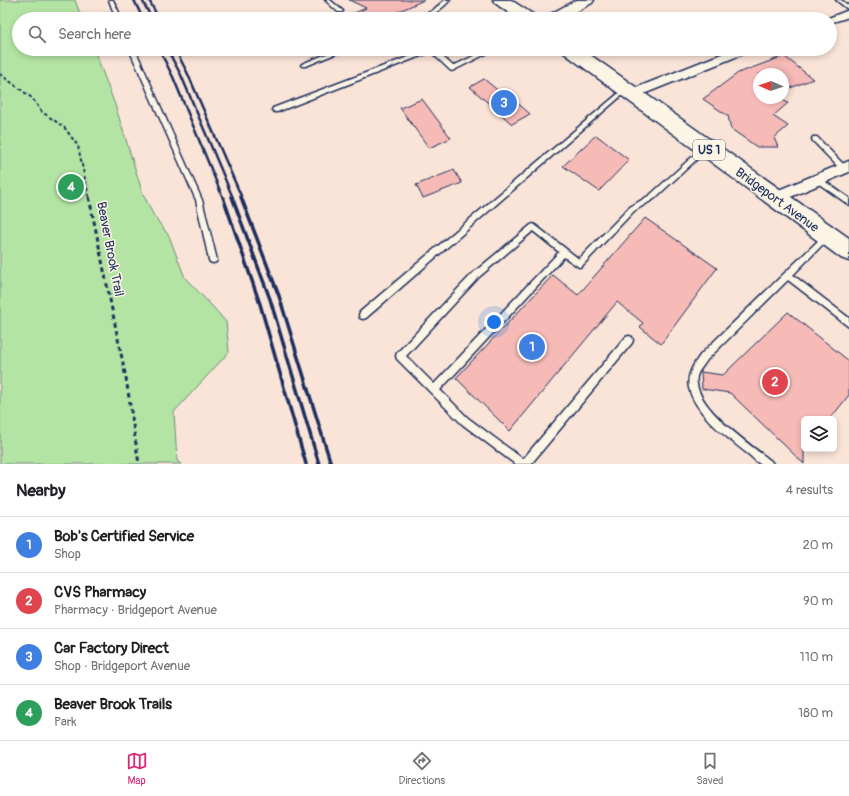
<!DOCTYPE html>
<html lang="en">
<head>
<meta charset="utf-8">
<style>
  :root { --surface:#fff; --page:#f2f2f2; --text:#202124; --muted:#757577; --line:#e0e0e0; --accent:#db2777 }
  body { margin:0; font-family:Pangolin,sans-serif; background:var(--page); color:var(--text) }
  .controls { position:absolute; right:12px; bottom:12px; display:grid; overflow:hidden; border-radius:6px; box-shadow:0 2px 6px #0003 }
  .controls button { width:36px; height:36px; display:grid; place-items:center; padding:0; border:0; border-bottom:1px solid var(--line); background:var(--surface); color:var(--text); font:20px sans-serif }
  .compass { position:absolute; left:753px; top:68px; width:36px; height:36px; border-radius:50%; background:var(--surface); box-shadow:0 2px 6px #0003; rotate:272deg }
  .you { position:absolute; left:494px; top:322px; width:14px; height:14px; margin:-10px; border:3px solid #fff; border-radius:50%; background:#1a73e8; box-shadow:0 0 0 6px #1a73e833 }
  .badge { display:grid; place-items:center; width:26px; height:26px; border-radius:50%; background:var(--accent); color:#fff; font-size:13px; font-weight:700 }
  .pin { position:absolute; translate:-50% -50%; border:2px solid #fff; box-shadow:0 1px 4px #0006 }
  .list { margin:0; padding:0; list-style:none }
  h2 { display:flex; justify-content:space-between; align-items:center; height:52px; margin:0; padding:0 16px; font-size:17px }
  h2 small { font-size:13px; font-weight:400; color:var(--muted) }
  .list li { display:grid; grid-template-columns:26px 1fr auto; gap:12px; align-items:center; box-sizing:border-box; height:56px; padding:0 16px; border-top:1px solid var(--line) }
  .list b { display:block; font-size:15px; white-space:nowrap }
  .list p { margin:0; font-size:13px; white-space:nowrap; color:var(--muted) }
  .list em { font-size:13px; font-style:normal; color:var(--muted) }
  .icon { flex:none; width:22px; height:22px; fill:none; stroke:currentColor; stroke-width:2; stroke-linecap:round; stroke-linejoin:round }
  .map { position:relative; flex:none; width:849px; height:464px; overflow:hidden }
  .search { position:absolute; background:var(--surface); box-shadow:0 2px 6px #0003; left:12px; right:12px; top:12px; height:44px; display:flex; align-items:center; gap:10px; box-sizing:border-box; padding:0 14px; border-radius:22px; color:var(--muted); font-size:15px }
  .sheet { height:276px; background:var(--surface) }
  nav { display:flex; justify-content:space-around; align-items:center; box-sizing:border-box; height:56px; border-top:1px solid var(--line); background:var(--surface); font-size:11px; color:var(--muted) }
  nav a { display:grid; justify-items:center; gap:2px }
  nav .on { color:var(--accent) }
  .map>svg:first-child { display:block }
  .green { fill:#b4e4a3; stroke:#688a80 }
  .building { fill:#f6bab7; stroke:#1b2f5e }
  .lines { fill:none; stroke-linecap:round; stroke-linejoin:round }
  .lane-casing { stroke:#1b2f5e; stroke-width:3 }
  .street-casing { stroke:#1b2f5e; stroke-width:3 }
  .secondary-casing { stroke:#1b2f5e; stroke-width:3 }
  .primary-casing { stroke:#1b2f5e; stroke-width:3 }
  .path-far1 { stroke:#1b2f5e; stroke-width:2; stroke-dasharray:3.5 2.5; stroke-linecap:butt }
  .path { stroke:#1b2f5e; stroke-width:3; stroke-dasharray:4.5 3.5; stroke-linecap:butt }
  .lane { fill:#fcf5e5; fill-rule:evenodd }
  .street { fill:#fcf5e5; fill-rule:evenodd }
  .secondary { fill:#fcf5e5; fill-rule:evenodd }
  .primary { fill:#fcf5e5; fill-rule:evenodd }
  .rail-far1 { stroke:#1b2f5e; stroke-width:2.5 }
  .rail { stroke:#1b2f5e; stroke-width:3.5 }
  .labels { text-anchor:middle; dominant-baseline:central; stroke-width:3; stroke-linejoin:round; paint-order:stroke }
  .shield { fill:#fcf5e5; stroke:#5e6a86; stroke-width:1 }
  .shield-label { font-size:12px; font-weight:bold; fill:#1b2f5e }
  .street-label { font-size:13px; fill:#1b2f5e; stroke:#fcf5e5 }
</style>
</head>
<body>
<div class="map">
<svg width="849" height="464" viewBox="0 0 849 464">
  <rect width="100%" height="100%" fill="#fae3d7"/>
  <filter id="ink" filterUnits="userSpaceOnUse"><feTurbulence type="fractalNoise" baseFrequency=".025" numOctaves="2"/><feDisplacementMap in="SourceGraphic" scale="8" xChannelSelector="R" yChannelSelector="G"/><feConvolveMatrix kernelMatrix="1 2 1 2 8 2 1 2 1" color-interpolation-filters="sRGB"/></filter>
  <g filter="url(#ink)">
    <polygon class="green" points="0,0 75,0 82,19 19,19 19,49 94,49 115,105 143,194 154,216 169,236 185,278 212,306 226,322 229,352 174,412 177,461 181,464 0,464"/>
    <g class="building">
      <polygon points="349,0 424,0 382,19 341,19 366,8"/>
      <polygon points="784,56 813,79 783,91 783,74 759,74 759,98 779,98 788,103 773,116 788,126 774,138 778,147 757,147 731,129 728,116 703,99 738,73"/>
      <polygon points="484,79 501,93 504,91 530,114 512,124 470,87"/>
      <polygon points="422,99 451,138 429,148 400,108"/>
      <polygon points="596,135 629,160 599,191 563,166"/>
      <polygon points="454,170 462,183 423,198 416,185"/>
      <polygon points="645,218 717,268 661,344 640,327 643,323 617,302 510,431 456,378 553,275 578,295"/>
      <polygon points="788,312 849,361 849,395 830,419 804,419 804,464 730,393 702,389 701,372 723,375"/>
    </g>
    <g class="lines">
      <g class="lane-casing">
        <g id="lane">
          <polygon points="109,0 113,0 122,19 116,19"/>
          <polygon points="325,0 330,0 343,11 342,12 338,12"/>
          <path d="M445 0H450C441 10 429 19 414 19L432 11Z"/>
          <polygon points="836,0 841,0 849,6 849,10"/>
          <polygon points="129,49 135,49 202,200 217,260 216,262 213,263 210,262 209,260 196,200"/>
          <polygon points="339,49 347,49 306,66 302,66 301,65 302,64"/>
          <polygon points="429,49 434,49 453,66 488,49 496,49 452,71 450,70 431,52 277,112 275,112 272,110 273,108"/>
          <polygon points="626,87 629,89 628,90 366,318 363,319 360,318 359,315 360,312"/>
          <polygon points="813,137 817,137 845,166 846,168 845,170 841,170 813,141 812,139"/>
          <path d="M704 146H708L709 148 654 199 634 211 582 266 579 267 564 257 440 390 468 418 523 459 626 337 629 336 632 337 633 340 632 343 531 464H515L462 424 397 359 396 356 397 353 473 273 531 225 533 224 535 225 579 259 630 207 650 195ZM533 231 559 252 434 384 406 356 479 277Z"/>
          <polygon points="817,176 849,198 849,205 815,181 814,179"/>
          <path d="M826 234 828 235 830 237 828 239 793 275 849 318V327L788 280 707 360C704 365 699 370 697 376 691 405 751 445 771 461L773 464C769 464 763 464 760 464 756 462 752 457 748 454 728 438 695 414 689 388 686 375 694 364 701 354L824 235Z"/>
        </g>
      </g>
      <g class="street-casing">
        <g id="street">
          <polygon points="849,10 849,17 830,23 830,19 826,19"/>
          <polygon points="734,49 749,49 748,52 636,97 632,98 628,97 626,94 628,91"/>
          <polygon points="849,161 849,172 774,204 769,202 767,198 769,194"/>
        </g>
      </g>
      <g class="secondary-casing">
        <polygon id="secondary" points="576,0 594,0 592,3 563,19 545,19 547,16"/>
      </g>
      <g class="primary-casing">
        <g id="primary">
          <polygon points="493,0 511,0 534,15 536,19 517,19 495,3"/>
          <polygon points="562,49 582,49 849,238 849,261 841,258 564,53"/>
        </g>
      </g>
      <polyline class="path-far1" points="0,74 32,98 42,112 64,127 78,146 89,198"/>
      <polyline class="path" points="89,197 126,378 139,464"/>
      <use href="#lane" class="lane"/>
      <use href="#street" class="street"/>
      <use href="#secondary" class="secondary"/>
      <use href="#primary" class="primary"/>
      <g class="rail-far1">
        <polyline points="134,0 143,19"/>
        <polyline points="142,0 152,19"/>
        <polyline points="149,0 159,19"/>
        <polyline points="159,49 173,77 223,198"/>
        <polyline points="167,49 181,75 233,198"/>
        <polyline points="175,49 187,72 242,198"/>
      </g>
      <g class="rail">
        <polyline points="223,197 260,304 306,464"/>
        <polyline points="232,197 270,299 319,464"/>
        <polyline points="241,197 279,296 331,464"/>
      </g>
    </g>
  </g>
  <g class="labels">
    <rect class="shield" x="693" y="140" width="32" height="20" rx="3"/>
    <g class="shield-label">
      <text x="709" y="150">US 1</text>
    </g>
    <g class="street-label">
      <text transform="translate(777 200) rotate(36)">Bridgeport Avenue</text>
      <text transform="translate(110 249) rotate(79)">Beaver Brook Trail</text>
    </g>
  </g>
</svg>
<div class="controls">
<button><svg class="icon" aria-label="layers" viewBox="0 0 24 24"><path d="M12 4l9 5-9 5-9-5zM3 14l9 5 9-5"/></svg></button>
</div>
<svg class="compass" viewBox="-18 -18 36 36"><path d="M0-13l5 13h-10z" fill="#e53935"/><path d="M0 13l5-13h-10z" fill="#757577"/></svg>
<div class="you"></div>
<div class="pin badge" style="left:532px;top:347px;background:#3f7fe0">1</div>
<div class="pin badge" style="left:775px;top:382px;background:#e0444e">2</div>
<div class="pin badge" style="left:504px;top:103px;background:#3f7fe0">3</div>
<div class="pin badge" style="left:71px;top:187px;background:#2e9e5b">4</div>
<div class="search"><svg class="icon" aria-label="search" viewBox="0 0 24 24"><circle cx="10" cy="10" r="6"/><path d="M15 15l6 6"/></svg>Search here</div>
</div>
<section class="sheet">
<h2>Nearby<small>4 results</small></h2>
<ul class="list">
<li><span class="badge" style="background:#3f7fe0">1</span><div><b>Bob's Certified Service</b><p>Shop</p></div><em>20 m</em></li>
<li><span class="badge" style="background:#e0444e">2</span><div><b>CVS Pharmacy</b><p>Pharmacy · Bridgeport Avenue</p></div><em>90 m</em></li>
<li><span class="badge" style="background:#3f7fe0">3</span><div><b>Car Factory Direct</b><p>Shop · Bridgeport Avenue</p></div><em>110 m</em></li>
<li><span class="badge" style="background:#2e9e5b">4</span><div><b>Beaver Brook Trails</b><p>Park</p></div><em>180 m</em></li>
</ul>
</section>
<nav>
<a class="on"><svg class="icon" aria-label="map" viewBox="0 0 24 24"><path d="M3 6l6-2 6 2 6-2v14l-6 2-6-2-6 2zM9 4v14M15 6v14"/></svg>Map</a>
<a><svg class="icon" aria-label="directions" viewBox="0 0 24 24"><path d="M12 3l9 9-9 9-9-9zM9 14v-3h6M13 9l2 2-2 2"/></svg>Directions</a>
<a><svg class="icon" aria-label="saved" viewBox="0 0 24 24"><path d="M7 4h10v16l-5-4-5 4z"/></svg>Saved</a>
</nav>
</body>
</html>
